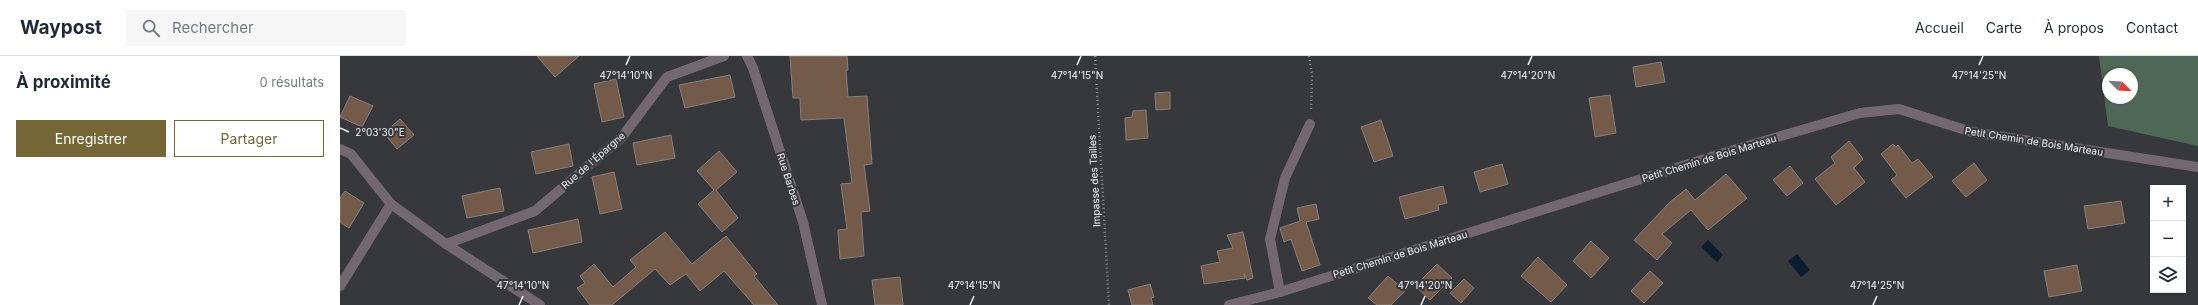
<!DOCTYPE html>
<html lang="fr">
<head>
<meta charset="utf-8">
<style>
  :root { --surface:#fff; --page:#f6f6f7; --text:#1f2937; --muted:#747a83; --line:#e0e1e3; --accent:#746735 }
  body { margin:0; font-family:Inter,sans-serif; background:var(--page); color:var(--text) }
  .controls { position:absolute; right:12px; bottom:12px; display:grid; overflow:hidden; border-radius:0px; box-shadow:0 1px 3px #0004 }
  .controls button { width:36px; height:36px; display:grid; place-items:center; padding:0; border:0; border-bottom:1px solid var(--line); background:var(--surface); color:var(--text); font:20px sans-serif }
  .compass { position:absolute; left:1762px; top:12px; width:36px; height:36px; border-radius:50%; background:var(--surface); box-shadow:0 1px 3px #0004; rotate:114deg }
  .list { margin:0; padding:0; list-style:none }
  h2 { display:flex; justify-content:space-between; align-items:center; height:52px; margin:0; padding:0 16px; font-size:17px }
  h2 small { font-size:13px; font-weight:400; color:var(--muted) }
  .actions { display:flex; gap:8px; padding:12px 16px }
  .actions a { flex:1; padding:9px 0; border:1px solid var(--accent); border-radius:0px; text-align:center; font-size:14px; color:var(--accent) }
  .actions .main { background:var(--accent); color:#fff }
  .icon { flex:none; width:22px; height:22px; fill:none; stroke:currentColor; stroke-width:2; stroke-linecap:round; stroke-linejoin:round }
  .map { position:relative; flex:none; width:1858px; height:249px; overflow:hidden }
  header { display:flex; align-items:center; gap:24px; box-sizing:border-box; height:56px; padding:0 20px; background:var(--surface); border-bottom:1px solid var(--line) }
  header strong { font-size:19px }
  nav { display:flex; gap:22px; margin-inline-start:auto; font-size:14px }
  .search { width:280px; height:36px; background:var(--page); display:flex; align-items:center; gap:10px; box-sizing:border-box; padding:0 14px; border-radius:0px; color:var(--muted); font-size:15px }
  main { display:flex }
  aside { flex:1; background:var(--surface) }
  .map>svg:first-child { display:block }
  .green { fill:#4e6757; fill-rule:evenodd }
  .water { fill:#0b1e30 }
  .building { fill:#745a49; stroke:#84807d }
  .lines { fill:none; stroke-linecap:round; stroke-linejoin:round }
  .path { stroke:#939497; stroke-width:2.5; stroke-dasharray:1 3; stroke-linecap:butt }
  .street { stroke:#746870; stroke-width:10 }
  .ticks { fill:none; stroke:#f2f3f5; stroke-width:1.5 }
  .labels { text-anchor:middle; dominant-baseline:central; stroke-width:4; stroke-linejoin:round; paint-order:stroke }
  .street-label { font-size:10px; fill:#f2f3f5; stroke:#36383b }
  .ticks-label { font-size:10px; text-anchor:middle; fill:#f2f3f5; stroke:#36383b; stroke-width:4; stroke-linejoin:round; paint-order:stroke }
</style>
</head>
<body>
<header>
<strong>Waypost</strong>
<div class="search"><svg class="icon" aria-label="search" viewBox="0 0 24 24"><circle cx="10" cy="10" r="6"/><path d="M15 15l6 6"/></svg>Rechercher</div>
<nav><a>Accueil</a><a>Carte</a><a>À propos</a><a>Contact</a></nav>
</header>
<main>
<aside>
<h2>À proximité<small>0 résultats</small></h2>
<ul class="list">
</ul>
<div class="actions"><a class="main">Enregistrer</a><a>Partager</a></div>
</aside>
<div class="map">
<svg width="1858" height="249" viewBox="0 0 1858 249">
  <rect width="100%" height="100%" fill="#36383b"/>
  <path class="green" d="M1759 0H1858V90L1768 70ZM1768 18H1792V42H1768Z"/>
  <g class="water">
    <polygon points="1368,184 1383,199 1377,206 1361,191"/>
    <polygon points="1457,198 1470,214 1461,221 1448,205"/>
  </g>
  <g class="building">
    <polygon points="197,0 239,0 215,21"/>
    <polygon points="450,0 507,0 508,14 506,14 508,41 527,40 532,108 524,109 530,155 521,156 524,200 500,203 498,174 507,173 501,128 512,127 504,62 461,64 460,42 453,42"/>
    <polygon points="1321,6 1325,26 1296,31 1293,11"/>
    <polygon points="390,19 395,41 345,52 339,29"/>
    <polygon points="276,23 284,61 262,66 254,28"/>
    <polygon points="830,36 830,53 816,54 815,37"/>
    <polygon points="1270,39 1276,77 1255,81 1249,42"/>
    <polygon points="10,40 33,50 22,71 0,61"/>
    <polygon points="806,54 808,82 786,84 785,62 792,61 793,55"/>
    <polygon points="60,63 74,79 57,93 44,77"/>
    <polygon points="1041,64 1053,100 1034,106 1021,71"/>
    <polygon points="331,79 335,102 297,109 293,87"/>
    <polygon points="1509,85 1523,103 1514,112 1525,126 1496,149 1475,123 1495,107 1491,101"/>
    <polygon points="229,88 233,110 196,118 191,96"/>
    <polygon points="1553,88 1556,91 1558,89 1572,107 1578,103 1593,121 1566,142 1551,124 1557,119 1541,98"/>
    <polygon points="379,95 397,116 376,134 398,162 382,176 358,148 374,134 357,115"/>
    <polygon points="1634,107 1647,124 1626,141 1612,125"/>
    <polygon points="1162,108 1168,128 1140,136 1134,116"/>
    <polygon points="1450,110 1463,127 1447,140 1433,124"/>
    <polygon points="274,116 282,153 260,158 252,121"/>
    <polygon points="1386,118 1407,142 1368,174 1351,154 1322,178 1332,187 1317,204 1294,184 1330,146 1346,133 1355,144"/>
    <polygon points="1103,130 1107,147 1098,149 1099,154 1065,163 1059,141"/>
    <polygon points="160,132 164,155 127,162 122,140"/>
    <polygon points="5,135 24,147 9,172 0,166 0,142"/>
    <polygon points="1781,145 1785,167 1748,173 1744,150"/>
    <polygon points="976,148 979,163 966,166 980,209 962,215 951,183 944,186 940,172 960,165 957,152"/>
    <polygon points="238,163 242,186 193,197 188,174"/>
    <polygon points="325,176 352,208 386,180 417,218 414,220 438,249 414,249 384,215 360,235 346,218 330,229 315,213 272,249 250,249 237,232 245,227 240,220 254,208 273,231 296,211 290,204"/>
    <polygon points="903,176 913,222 907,224 904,218 905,222 864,228 861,210 880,206 877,195 893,192 887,179"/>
    <polygon points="1251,185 1269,202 1251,222 1233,205"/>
    <polygon points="1198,201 1227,229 1211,246 1181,220"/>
    <polygon points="1097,208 1112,222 1090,244 1075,230"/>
    <polygon points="1737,209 1742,235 1709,241 1704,215"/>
    <polygon points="1310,215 1323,227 1304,247 1291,235"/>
    <polygon points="1048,220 1065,235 1051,249 1037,249 1028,242"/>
    <polygon points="560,221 563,249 535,249 532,224"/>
    <polygon points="1124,223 1134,232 1121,247 1110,237"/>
    <polygon points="810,228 814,241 811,242 813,249 792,249 788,234"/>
  </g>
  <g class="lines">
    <g class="path">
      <polyline points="755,0 769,249"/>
      <polyline points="969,0 972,19 971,55"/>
    </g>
    <g class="street">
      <polyline points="407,0 413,12 463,166 482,249"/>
      <polyline points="0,93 11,98 51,148 0,230"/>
      <polyline points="51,148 106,188 200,249"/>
      <polyline points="106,188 195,155 282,81 327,21 384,0"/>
      <polyline points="940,236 930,183 945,122 970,68"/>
      <polyline points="889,249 940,236 1400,92 1520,57 1559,53 1632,76 1858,111"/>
    </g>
  </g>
  <path class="ticks" d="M286 9 290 0M737 9 741 0M1188 9 1192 0M1639 9 1643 0M0 72 9 76M179 249 183 240M630 249 634 240M1081 249 1085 240M1533 249 1537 240"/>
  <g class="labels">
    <g class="street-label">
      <text transform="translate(1694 85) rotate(9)">Petit Chemin de Bois Marteau</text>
      <text transform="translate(1369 102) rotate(-17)">Petit Chemin de Bois Marteau</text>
      <text transform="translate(253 104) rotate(-41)">Rue de l'Épargne</text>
      <text transform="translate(449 123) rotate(72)">Rue Barbes</text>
      <text transform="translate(754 125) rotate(-93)">Impasse des Tailles</text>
      <text transform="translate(1060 198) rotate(-17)">Petit Chemin de Bois Marteau</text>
    </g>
  </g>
  <g class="ticks-label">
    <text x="286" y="23">47°14'10"N</text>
    <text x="737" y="23">47°14'15"N</text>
    <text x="1188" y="23">47°14'20"N</text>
    <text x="1639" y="23">47°14'25"N</text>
    <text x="40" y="80">2°03'30"E</text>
    <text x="183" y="233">47°14'10"N</text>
    <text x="634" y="233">47°14'15"N</text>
    <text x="1085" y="233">47°14'20"N</text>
    <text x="1537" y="233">47°14'25"N</text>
  </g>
</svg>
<div class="controls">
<button>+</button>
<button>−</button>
<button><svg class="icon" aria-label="layers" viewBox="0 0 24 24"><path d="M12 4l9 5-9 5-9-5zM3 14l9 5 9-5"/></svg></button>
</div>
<svg class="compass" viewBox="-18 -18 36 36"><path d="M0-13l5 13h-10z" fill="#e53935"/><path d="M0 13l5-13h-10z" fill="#747a83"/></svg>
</div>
</main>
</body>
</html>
